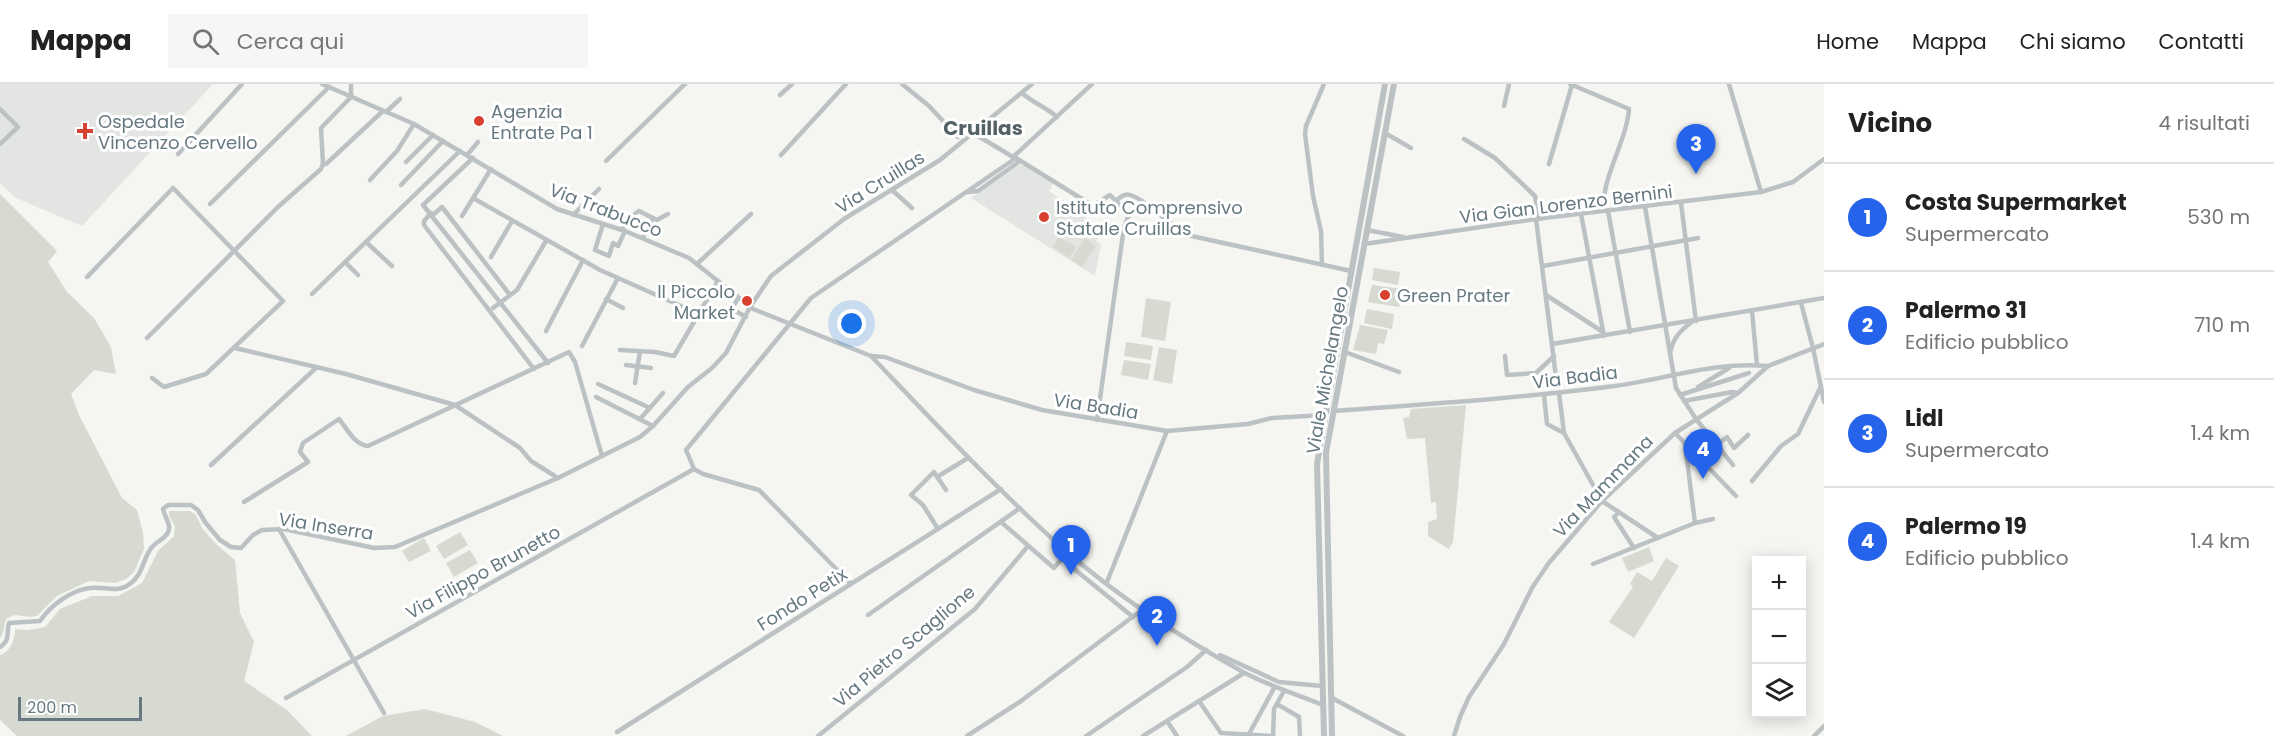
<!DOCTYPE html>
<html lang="it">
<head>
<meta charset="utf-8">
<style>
  :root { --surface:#fff; --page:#f6f6f6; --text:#222; --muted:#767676; --line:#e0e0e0; --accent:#2563eb }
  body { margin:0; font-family:Poppins,sans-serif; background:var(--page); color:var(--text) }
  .controls { position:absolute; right:18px; bottom:18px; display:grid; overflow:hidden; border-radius:0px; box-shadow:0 3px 15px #0003 }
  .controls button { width:54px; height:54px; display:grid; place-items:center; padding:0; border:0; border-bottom:2px solid var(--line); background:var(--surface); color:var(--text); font:30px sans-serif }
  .scale { position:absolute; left:18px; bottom:15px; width:124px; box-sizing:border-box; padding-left:6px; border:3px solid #667981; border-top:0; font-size:16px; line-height:21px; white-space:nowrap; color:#667981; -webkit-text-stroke:4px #fff; paint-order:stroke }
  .you { position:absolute; left:852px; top:240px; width:21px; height:21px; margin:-15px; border:4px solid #fff; border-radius:50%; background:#1a73e8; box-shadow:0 0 0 9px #1a73e833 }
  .badge { display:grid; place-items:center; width:39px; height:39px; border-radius:50%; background:var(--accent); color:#fff; font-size:20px; font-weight:700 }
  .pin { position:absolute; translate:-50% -50px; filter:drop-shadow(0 2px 3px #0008) }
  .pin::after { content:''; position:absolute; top:32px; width:21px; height:18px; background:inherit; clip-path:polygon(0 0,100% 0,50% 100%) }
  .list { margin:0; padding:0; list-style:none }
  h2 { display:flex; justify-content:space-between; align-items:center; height:78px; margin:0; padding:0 24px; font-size:26px }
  h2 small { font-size:20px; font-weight:400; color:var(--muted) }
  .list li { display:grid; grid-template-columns:39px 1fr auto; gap:18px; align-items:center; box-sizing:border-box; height:108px; padding:0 24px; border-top:2px solid var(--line) }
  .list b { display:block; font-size:22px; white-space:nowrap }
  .list p { margin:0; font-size:20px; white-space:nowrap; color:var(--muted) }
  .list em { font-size:20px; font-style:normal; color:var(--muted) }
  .icon { flex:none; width:33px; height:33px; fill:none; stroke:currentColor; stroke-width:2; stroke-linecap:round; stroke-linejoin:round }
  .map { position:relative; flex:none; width:1824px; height:652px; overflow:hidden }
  header { display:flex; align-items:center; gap:36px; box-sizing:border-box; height:84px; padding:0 30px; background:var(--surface); border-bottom:2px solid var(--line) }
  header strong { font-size:28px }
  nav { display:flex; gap:33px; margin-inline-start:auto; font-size:21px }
  .search { width:420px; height:54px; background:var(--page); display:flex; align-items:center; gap:15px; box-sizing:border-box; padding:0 21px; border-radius:0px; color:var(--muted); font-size:22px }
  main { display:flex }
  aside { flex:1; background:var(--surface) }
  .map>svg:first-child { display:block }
  .built { fill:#e3e5e3 }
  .green { fill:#d6dad1 }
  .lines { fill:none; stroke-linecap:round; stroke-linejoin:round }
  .minor { stroke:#bcc2c4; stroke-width:4.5 }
  .tertiary { stroke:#bcc2c4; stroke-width:6 }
  .poi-dot { fill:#d8412f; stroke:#fff; stroke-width:2 }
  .labels { text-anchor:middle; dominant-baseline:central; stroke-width:6; stroke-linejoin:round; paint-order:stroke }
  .poi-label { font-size:18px; fill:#667981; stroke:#fff; text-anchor:start }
  .street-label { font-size:18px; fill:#667981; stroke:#fff }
  .neighbourhood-label { font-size:20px; font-weight:bold; fill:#546167; stroke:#fff }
</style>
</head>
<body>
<header>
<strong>Mappa</strong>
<div class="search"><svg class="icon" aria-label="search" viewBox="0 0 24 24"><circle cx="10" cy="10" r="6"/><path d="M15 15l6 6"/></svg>Cerca qui</div>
<nav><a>Home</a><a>Mappa</a><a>Chi siamo</a><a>Contatti</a></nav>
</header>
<main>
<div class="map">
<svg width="1824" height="652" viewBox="0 0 1824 652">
  <rect width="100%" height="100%" fill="#f5f5f2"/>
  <g class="built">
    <polygon points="0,0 213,0 82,142 16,114 0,99"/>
    <polygon points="1019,81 1023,81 1053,100 1049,107 1069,120 1073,113 1086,121 1086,124 1089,126 1091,124 1093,125 1082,140 1100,151 1096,157 1101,160 1095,192 971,114"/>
  </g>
  <g class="green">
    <path d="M0 110 57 167 48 178 67 208 94 234 111 263 116 290 94 286 71 310 79 331 122 414 137 426 143 449 144 465 134 488 126 495 115 499 89 497 57 512 37 532 30 533 15 531 7 534C3 541 5 548 0 554Z"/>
    <polygon points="1059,153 1076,163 1070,174 1053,163"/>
    <polygon points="1085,154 1096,162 1082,183 1071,176"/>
    <polygon points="1374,184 1400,188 1398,201 1372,196"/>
    <polygon points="1372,201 1403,205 1399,223 1368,218"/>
    <polygon points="1146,214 1171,218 1165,257 1141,253"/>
    <polygon points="1367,225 1394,230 1392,245 1364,239"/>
    <polygon points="1360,241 1388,246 1384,260 1378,259 1376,270 1353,266"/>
    <polygon points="1126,258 1153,262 1151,276 1124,272"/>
    <polygon points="1159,263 1177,266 1172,300 1153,296"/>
    <polygon points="1124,276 1151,280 1148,296 1121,291"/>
    <polygon points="1466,321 1453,458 1449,465 1428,452 1428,438 1437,435 1436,418 1431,419 1425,354 1407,355 1403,334 1409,333 1411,325"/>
    <path d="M169 427H190L196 431 202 444 216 460 235 476 240 529 254 558 244 597 287 626 312 652H17L0 636V571C11 567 15 556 15 545L29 546 45 543 60 525 92 512H118L142 499 158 467 174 452 175 442 169 432Z"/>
    <polygon points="460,448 468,461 444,475 436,462"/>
    <polygon points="424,454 431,467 409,478 402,467"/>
    <polygon points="1649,463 1654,477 1628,488 1622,474"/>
    <polygon points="470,466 478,479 454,493 446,479"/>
    <polygon points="1666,474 1679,482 1634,554 1609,538 1633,503 1630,500 1637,488 1652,497"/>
    <polygon points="425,625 475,638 503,652 346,652 383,632"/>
  </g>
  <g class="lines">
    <g class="minor">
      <polyline points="322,0 414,40 557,125 625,147 689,174 753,225 871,272 885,273 974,306 1042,326 1167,347 1248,340 1272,334 1325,331"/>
      <polyline points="902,0 929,22 958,53"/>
      <path d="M1570 0 1629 25C1627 57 1600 96 1604 127"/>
      <polyline points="1729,0 1761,108"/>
      <path d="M1022 9C1033 19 1046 23 1057 33"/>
      <polyline points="780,11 792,0"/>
      <polyline points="1504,22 1509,0"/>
      <polyline points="0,25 18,43 0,60"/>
      <polyline points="386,28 400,15"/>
      <polyline points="973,49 1013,73"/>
      <polyline points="1385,49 1411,64"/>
      <polyline points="1464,55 1495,74 1535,112 1539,135"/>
      <polyline points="178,70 242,0"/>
      <polyline points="467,71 478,58"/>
      <polyline points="781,71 846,0"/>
      <polyline points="473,74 423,121 548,279"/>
      <path d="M1016 74 1090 120 1094 121 1110 111 1116 117C1126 107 1131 110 1142 117"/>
      <polyline points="1016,74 1013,73 1092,0"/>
      <polyline points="606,77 685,0"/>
      <polyline points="406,78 433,51"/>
      <polyline points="323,80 326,80 383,27"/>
      <polyline points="1549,80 1572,1"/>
      <polyline points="370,96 397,67 414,40"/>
      <polyline points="401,101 443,57"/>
      <polyline points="892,106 912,124"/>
      <polyline points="967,108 978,107 1020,77"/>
      <polyline points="473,114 600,186 699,230"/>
      <polyline points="1144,119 1187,151 1351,187"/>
      <polyline points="1681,119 1696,237"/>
      <polyline points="210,120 329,3"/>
      <polyline points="1645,123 1676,304 1696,335 1733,381"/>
      <polyline points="639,127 657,136 668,130"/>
      <polyline points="1608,127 1630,248"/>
      <polyline points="431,129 424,137 424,141 534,285"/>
      <polyline points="1581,130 1604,252"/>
      <polyline points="433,131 442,123 510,211"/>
      <polyline points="573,131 599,105"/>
      <polyline points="462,132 491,85"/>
      <polyline points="1536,135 1556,293"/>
      <polyline points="603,140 595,166 609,172 613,159 618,162 625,147"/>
      <polyline points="622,145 636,129"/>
      <polyline points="1367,146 1403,153"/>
      <polyline points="643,153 653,134"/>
      <polyline points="366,158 392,182"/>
      <polyline points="1364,160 1536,135 1761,108 1793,98 1824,75"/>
      <polyline points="491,173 512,137"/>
      <polyline points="345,178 358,191"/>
      <polyline points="698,179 751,130"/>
      <polyline points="1322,181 1321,147 1313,112 1305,50 1306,42 1324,0"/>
      <polyline points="1543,182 1698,154"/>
      <polyline points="87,193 173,104 283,217 206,290 164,303 152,294"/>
      <polyline points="312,210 460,67"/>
      <polyline points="1546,211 1603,248"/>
      <polyline points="738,214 732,225 746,233"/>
      <polyline points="606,215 623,224"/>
      <polyline points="1801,219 1813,264 1824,318"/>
      <polyline points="493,224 517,206 546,157"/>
      <polyline points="1752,227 1757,281"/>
      <polyline points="546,247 583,176"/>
      <polyline points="147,254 279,122 321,85 323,80 321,44 351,13 351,0"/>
      <polyline points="1552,260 1824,214"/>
      <polyline points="582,262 618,194"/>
      <polyline points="235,264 346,290 455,321 520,364 531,377 558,394"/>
      <polyline points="620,266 655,268 674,272 718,197"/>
      <polyline points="1345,268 1399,288"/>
      <path d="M1670 269C1673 255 1679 247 1692 238"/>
      <path d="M871 272C935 339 998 407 1067 468 1120 514 1182 554 1243 588 1269 602 1296 610 1323 621"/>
      <polyline points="1505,272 1507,291 1536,289 1554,272"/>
      <polyline points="626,281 651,284"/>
      <polyline points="635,299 640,267"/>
      <polyline points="598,300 650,324"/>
      <polyline points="1698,303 1729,284"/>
      <polyline points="1544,311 1547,340 1564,349 1559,309"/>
      <polyline points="1680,311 1749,289"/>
      <polyline points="596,313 653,342"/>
      <polyline points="1684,317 1732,308 1738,309"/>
      <path d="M1334 327C1428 320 1522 314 1615 302 1666 295 1716 277 1768 282"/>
      <polyline points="640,335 663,309"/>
      <polyline points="1097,336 1124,143 1129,131 1116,117"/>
      <polyline points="1564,349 1602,417 1658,454"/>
      <polyline points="1675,349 1736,412"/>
      <polyline points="1685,360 1695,439"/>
      <polyline points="1699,375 1727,353 1734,364 1748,351"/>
      <polyline points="211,381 316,284"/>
      <polyline points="694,385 686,366 811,214 1016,74"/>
      <polyline points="694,385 703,390 759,406 851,500"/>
      <polyline points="937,393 968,374"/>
      <polyline points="1752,397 1781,362 1798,350 1821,302"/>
      <path d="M244 418 308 378 300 368 303 359 339 335C348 346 354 360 368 362L569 268 575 278 602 372"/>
      <polyline points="1619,428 1614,433 1634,464"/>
      <polyline points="1001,438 1054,484 1064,472"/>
      <polyline points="279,445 384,629"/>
      <polyline points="938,445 923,421 911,411 934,388 946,406"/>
      <polyline points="1062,475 1133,533"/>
      <polyline points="1593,480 1695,439 1713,435"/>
      <polyline points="1107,498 1167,347"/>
      <polyline points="868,531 1020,424"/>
      <path d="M0 563C11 556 6 549 9 539L40 537C50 522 71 506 90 504 105 502 118 510 131 499 143 490 143 474 152 463 157 457 171 452 169 442 168 436 164 431 163 425L168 421H191L198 426 205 438 220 456 231 463 241 464 253 451 262 446 284 445 374 464 395 463 558 394 640 353 653 342 688 303 712 284 726 269 750 223 771 192 844 135 940 76 1032 0"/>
      <polyline points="1220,571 1279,598 1322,602"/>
      <polyline points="286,614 694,385"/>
      <polyline points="1332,614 1403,652"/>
      <polyline points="1199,617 1221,649 1273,652"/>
      <polyline points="1277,620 1299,633 1300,652"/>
      <polyline points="1167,637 1177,652"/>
      <polyline points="617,648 1001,405"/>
      <polyline points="1249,650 1274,604"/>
      <polyline points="818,652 975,525 1028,462"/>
      <polyline points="967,652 1021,617 1143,525"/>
      <polyline points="1086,652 1187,583 1206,566"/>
      <polyline points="1143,652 1244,589"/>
      <polyline points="1273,652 1274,625 1284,607"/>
      <polyline points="1454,652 1460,633 1469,613 1504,560 1532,504 1548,480 1602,417 1675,349 1738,309 1768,282 1824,260"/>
      <polyline points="1814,652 1824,642"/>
    </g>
    <g class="tertiary">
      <polyline points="1324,652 1317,380 1385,0"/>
      <polyline points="1332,652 1326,369 1394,0"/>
    </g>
  </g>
  <g class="poi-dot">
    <circle cx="479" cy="37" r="6"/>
    <path d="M82 38h6v6h6v6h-6v6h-6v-6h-6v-6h6z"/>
    <circle cx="1044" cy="133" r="6"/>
    <circle cx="1385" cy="211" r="6"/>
    <circle cx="747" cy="217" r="6"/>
  </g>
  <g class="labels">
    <g class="poi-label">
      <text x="491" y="27">Agenzia<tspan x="491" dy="21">Entrate Pa 1</tspan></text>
      <text x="98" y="37">Ospedale<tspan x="98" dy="21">Vincenzo Cervello</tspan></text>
      <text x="1056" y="123">Istituto Comprensivo<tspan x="1056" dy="21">Statale Cruillas</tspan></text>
      <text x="735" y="207" text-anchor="end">Il Piccolo<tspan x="735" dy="21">Market</tspan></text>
      <text x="1397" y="211">Green Prater</text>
    </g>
    <g class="street-label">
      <text transform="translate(880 98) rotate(-32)">Via Cruillas</text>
      <text transform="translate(1566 120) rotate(-7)">Via Gian Lorenzo Bernini</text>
      <text transform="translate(606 126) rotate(21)">Via Trabucco</text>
      <text transform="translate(1327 286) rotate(-80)">Viale Michelangelo</text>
      <text transform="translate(1575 293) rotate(-7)">Via Badia</text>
      <text transform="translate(1096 322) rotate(9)">Via Badia</text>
      <text transform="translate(1603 402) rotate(-46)">Via Mammana</text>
      <text transform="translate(326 442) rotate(9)">Via Inserra</text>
      <text transform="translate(483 488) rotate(-29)">Via Filippo Brunetto</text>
      <text transform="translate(802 515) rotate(-32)">Fondo Petix</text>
      <text transform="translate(904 562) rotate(-40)">Via Pietro Scaglione</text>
    </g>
    <g class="neighbourhood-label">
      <text x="983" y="44">Cruillas</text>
    </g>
  </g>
</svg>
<div class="controls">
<button>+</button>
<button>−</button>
<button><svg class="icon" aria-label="layers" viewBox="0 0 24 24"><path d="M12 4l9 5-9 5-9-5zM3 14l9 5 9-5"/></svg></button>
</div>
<div class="scale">200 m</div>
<div class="you"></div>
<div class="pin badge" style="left:1071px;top:491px">1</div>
<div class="pin badge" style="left:1157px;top:562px">2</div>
<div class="pin badge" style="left:1696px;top:90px">3</div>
<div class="pin badge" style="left:1703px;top:395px">4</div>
</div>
<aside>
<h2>Vicino<small>4 risultati</small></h2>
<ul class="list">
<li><span class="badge">1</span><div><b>Costa Supermarket</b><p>Supermercato</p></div><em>530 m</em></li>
<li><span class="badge">2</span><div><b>Palermo 31</b><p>Edificio pubblico</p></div><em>710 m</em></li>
<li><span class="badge">3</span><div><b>Lidl</b><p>Supermercato</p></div><em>1.4 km</em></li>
<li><span class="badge">4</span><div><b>Palermo 19</b><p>Edificio pubblico</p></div><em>1.4 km</em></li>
</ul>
</aside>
</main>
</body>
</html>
